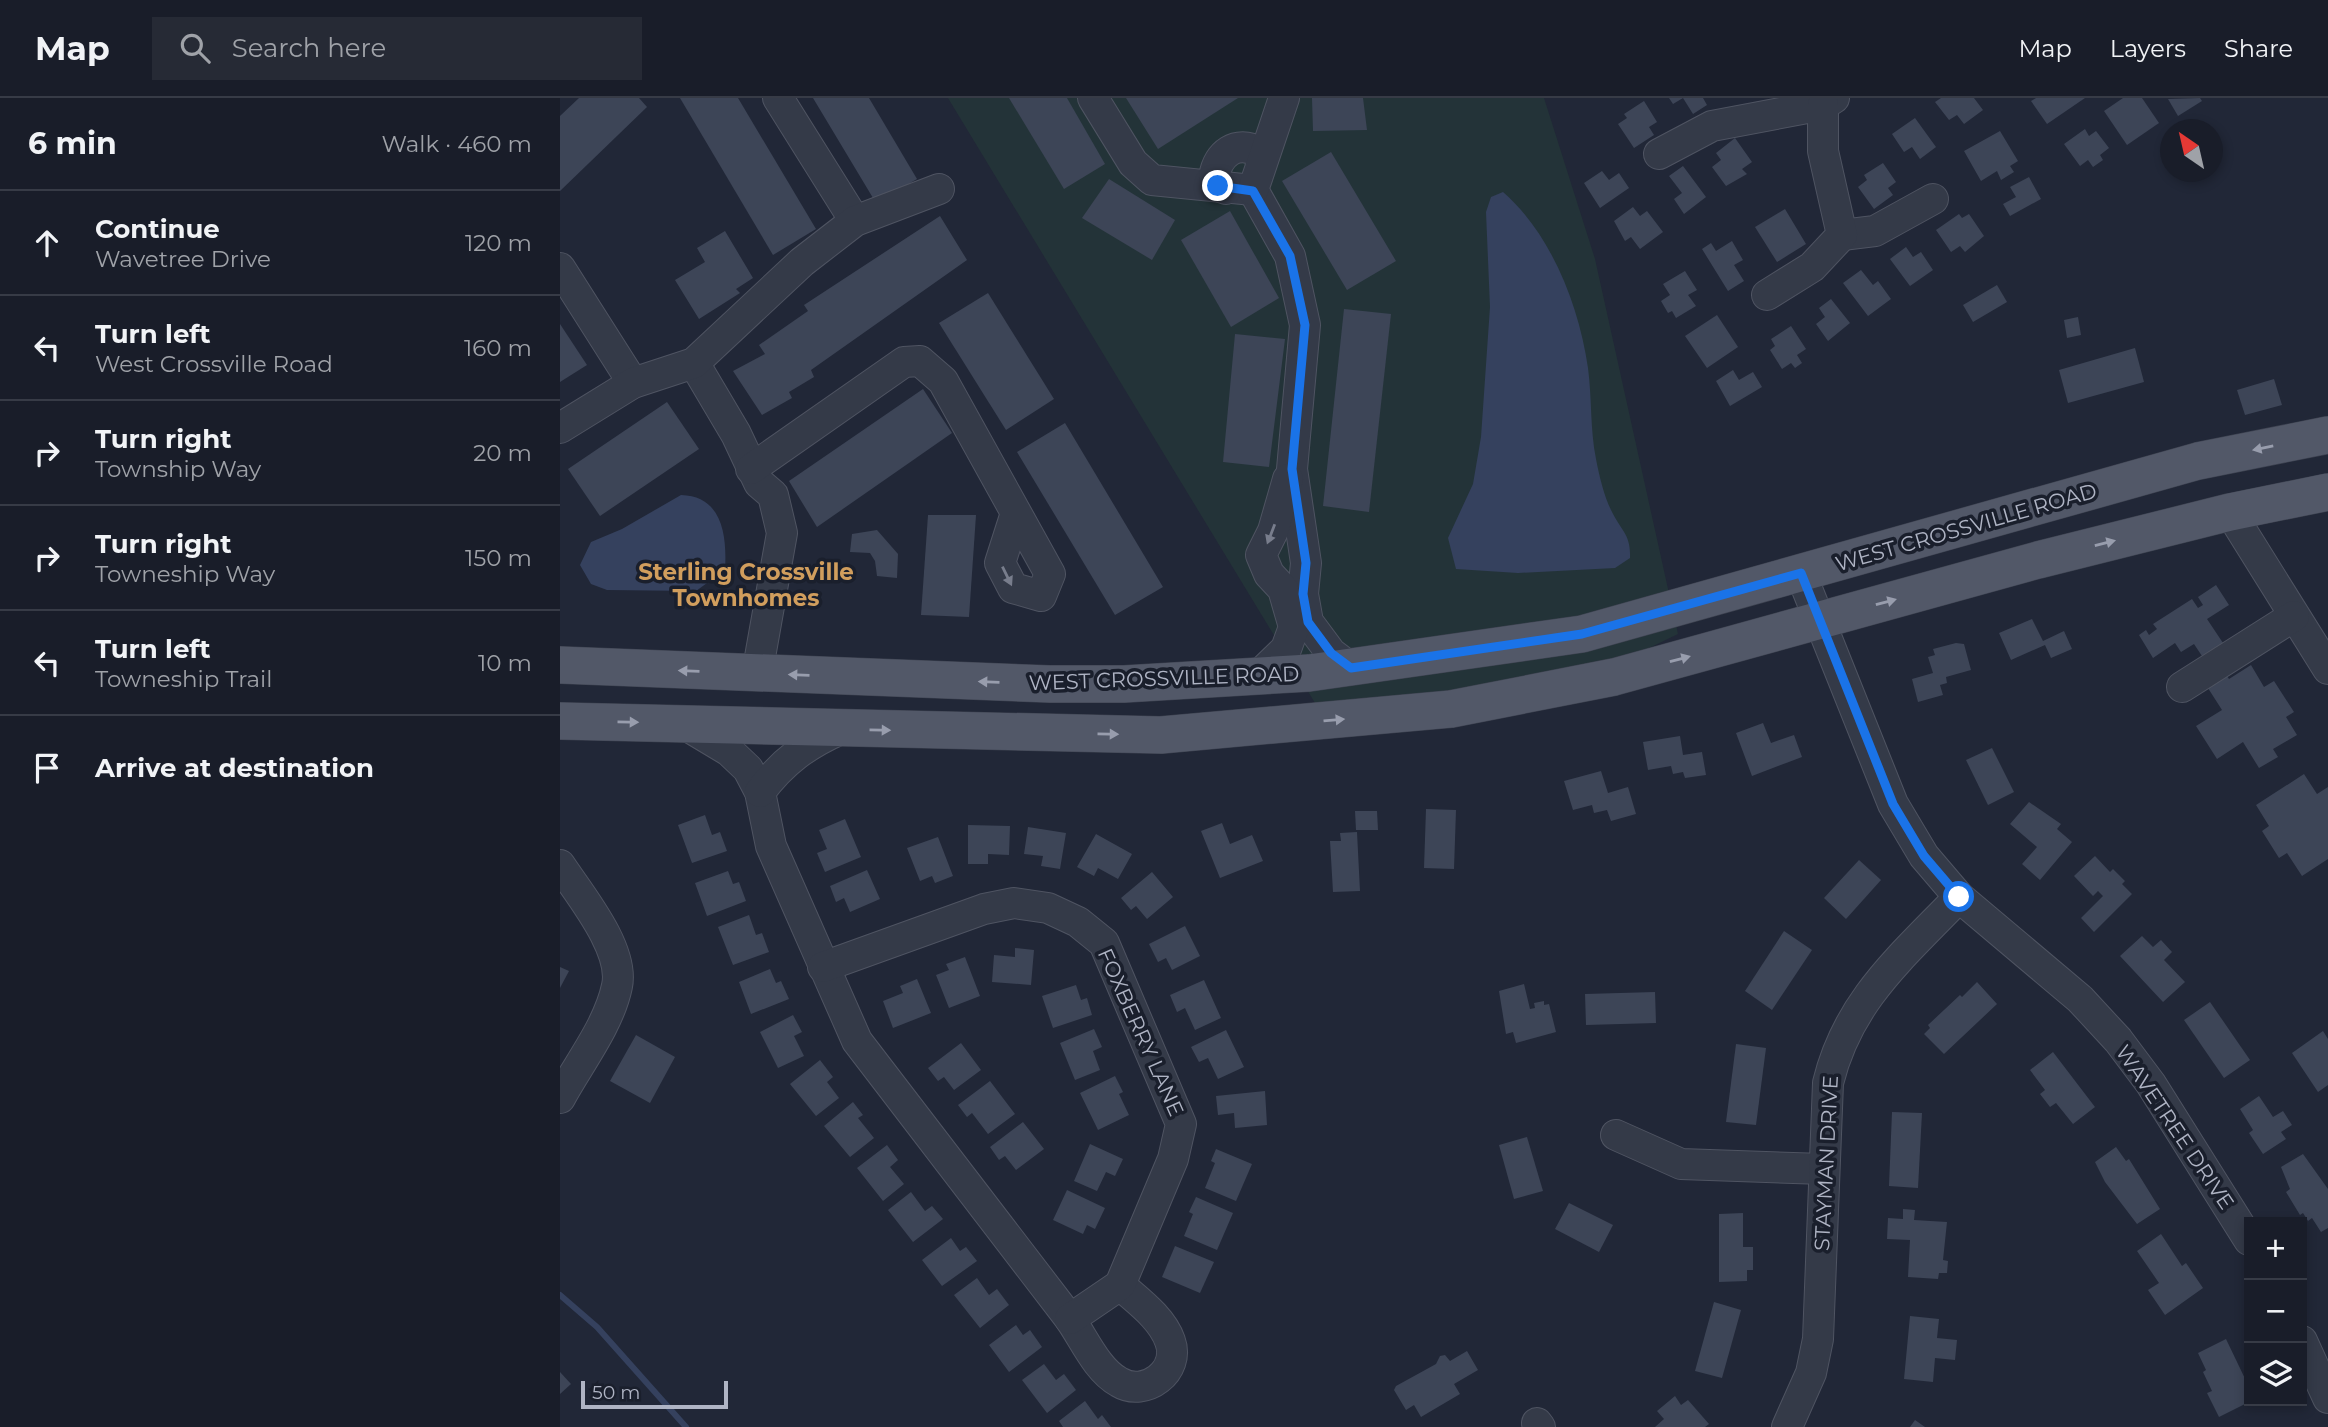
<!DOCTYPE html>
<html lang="en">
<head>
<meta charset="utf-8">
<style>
  :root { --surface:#191d29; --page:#262a35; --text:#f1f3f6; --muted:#9fa2a8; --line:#373b46 }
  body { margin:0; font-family:Montserrat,sans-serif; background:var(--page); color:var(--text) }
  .controls { position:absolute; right:21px; bottom:21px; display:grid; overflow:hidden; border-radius:0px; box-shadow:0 4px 10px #0003 }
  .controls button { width:63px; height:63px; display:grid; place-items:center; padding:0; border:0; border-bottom:2px solid var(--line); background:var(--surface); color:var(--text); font:35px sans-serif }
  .compass { position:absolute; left:1600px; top:21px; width:63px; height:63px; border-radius:50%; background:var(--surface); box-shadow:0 4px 10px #0003; rotate:326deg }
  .scale { position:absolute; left:21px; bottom:18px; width:147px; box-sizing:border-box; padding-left:7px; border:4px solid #afb4c4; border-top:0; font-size:19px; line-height:24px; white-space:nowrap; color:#afb4c4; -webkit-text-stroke:5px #1a1f2c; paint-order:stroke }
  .stop { position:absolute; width:21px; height:21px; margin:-16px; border:5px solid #1a73e8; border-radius:50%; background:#fff }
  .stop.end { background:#1a73e8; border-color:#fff; box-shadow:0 2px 7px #0008 }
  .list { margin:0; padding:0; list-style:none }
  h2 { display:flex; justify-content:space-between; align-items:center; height:91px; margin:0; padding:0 28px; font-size:30px }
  h2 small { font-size:23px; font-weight:400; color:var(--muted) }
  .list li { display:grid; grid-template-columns:46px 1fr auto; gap:21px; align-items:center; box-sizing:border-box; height:105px; padding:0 28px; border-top:2px solid var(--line) }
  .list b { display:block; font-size:26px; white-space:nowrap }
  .list p { margin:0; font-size:23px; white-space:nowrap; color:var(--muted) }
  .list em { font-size:23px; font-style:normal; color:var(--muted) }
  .icon { flex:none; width:38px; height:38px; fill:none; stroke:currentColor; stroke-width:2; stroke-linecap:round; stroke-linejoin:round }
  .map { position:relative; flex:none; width:1768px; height:1329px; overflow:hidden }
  header { display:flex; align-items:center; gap:42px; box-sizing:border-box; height:98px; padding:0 35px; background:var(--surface); border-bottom:2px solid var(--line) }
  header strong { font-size:33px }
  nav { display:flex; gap:38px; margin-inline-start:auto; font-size:24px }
  .search { width:490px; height:63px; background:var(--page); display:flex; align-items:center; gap:18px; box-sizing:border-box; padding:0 24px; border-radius:0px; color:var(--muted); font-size:26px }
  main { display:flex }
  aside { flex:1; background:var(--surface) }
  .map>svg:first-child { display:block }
  .green { fill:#233338 }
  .water { fill:#35415e }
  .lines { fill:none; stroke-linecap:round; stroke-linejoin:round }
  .stream { stroke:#35415e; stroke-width:6 }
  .building { fill:#3d4557 }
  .minor-casing { stroke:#4f5462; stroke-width:32 }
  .major-casing { stroke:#3e4351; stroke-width:38 }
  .minor { stroke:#343a48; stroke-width:30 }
  .major { stroke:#525868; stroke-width:37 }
  .oneway { fill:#989dad }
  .oneway2 { fill:#787d8c }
  .route { stroke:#1a73e8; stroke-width:9 }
  .labels { text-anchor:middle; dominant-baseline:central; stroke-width:7; stroke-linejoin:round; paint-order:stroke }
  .street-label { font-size:21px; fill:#afb4c4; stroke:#1a1f2c }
  .neighbourhood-label { font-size:23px; font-weight:bold; fill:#d19e5d; stroke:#1a1f2c }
</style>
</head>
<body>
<header>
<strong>Map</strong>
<div class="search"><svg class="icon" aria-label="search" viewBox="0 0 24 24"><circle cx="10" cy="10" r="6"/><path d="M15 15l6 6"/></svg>Search here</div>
<nav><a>Map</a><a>Layers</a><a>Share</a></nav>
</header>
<main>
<aside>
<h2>6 min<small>Walk · 460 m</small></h2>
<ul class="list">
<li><svg class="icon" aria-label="ahead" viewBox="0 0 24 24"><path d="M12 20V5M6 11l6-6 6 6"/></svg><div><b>Continue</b><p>Wavetree Drive</p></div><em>120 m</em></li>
<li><svg class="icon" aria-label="left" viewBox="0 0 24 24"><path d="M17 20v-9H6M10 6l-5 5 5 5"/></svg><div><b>Turn left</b><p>West Crossville Road</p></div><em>160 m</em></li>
<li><svg class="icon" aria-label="right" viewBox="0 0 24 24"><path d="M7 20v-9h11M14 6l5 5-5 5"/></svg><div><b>Turn right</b><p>Township Way</p></div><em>20 m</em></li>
<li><svg class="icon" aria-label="right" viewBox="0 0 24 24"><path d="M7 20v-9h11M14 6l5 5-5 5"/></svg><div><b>Turn right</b><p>Towneship Way</p></div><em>150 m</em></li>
<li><svg class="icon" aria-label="left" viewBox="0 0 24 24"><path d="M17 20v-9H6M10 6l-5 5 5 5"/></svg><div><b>Turn left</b><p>Towneship Trail</p></div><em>10 m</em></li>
<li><svg class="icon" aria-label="arrive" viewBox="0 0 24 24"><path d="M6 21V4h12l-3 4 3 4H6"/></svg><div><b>Arrive at destination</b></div></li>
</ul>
</aside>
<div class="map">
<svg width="1768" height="1329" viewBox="0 0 1768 1329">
  <rect width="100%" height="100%" fill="#212737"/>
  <polygon class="green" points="388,0 984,0 1035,161 1118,536 954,615 772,633"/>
  <g class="water">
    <path d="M943 94C991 136 1019 207 1028 270 1032 300 1030 331 1036 361 1039 377 1044 398 1051 412 1061 433 1071 436 1070 460L1055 470 958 475 896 471 888 440 913 386 921 339 930 209 926 114 931 99Z"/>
    <path d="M121 397C163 398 167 439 165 472L136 493 47 492 31 486 20 467 31 444 62 431Z"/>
  </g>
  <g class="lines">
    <polyline class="stream" points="0,1197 37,1229 126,1329"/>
  </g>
  <g class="building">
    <polygon points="19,0 79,0 87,9 0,93 0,18"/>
    <polygon points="120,0 178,0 256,131 213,157"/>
    <polygon points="253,0 309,0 357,81 316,105"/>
    <polygon points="449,0 507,0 545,66 504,91"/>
    <polygon points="566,0 678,0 598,51"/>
    <polygon points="752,0 803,0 807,32 753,33"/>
    <polygon points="1109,0 1143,0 1147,7 1133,16 1123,0 1113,6"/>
    <polygon points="1381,0 1414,0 1423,12 1404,26 1397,17 1389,22 1375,4"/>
    <polygon points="1476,0 1525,0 1487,26 1471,3"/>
    <polygon points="1563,0 1582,0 1599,25 1567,47 1544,13"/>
    <polygon points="1640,0 1642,3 1618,18 1608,1"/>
    <polygon points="1084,3 1097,24 1089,29 1094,37 1074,50 1058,26 1067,20 1064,16"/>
    <polygon points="1355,20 1376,49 1360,61 1352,49 1344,54 1332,36"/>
    <polygon points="1525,31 1529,38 1536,33 1549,50 1540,57 1543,62 1533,69 1528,62 1520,68 1504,46"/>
    <polygon points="1440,33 1458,63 1450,68 1454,74 1441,82 1437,73 1421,83 1404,53"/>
    <polygon points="1175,40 1192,64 1182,71 1187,76 1166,88 1152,69 1161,62 1156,55"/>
    <polygon points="771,54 836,163 787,192 722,83"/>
    <polygon points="1323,65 1336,84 1328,90 1333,97 1314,111 1298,89 1307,82 1304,77"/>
    <polygon points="1123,68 1146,99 1124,116 1114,101 1122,95 1109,78"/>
    <polygon points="1042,73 1049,82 1059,75 1069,90 1040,110 1024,85"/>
    <polygon points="1469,79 1481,101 1450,118 1443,106 1456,99 1450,89"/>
    <polygon points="549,81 615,122 592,162 522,120"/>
    <polygon points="1073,109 1080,118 1087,113 1103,134 1080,151 1071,139 1065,143 1054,123"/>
    <polygon points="1225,111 1246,146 1217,164 1195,129"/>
    <polygon points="670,113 719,200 671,229 621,142"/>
    <polygon points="1399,116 1402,120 1409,116 1424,138 1405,154 1400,148 1391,154 1376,132"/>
    <polygon points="380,118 407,162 251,272 254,279 229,294 232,300 202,317 173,273 205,256 199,247 248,213 244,207"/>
    <polygon points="165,133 193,180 176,191 180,195 139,221 115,182 145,164 137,150"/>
    <polygon points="1172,143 1183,162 1174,167 1184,183 1168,193 1142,151 1151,145 1156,153"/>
    <polygon points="1346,149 1353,159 1361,154 1373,172 1350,188 1330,161"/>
    <polygon points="1301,172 1313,187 1318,183 1331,201 1308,218 1283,185"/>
    <polygon points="1125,173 1137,192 1128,197 1136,208 1116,220 1112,213 1108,215 1101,203 1110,197 1103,186"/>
    <polygon points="1437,187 1447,204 1413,224 1403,207"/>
    <polygon points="428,195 494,301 446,332 379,225"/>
    <polygon points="1271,201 1290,225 1268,243 1256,226 1265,219 1259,210"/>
    <polygon points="784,211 831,216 809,414 763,408"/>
    <polygon points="1157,217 1178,249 1147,270 1125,238"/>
    <polygon points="1518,219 1521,237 1507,240 1504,222"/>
    <polygon points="0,226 27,267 0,284"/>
    <polygon points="1231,228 1246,251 1237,257 1242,265 1235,270 1231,265 1222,271 1210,252 1215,248 1211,241"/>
    <polygon points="675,236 725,241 709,369 663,364"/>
    <polygon points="1575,250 1584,284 1508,305 1499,272"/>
    <polygon points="1173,272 1179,282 1193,274 1202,289 1170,308 1156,283"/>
    <polygon points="1714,281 1722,307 1685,317 1677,292"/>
    <polygon points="363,291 392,335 257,429 229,383"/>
    <polygon points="107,304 139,351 40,418 8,371"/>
    <polygon points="505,325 603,489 555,517 457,354"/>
    <polygon points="368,417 416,417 409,519 361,517"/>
    <polygon points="317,432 338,456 337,480 317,478 315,463 310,455 290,454 292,436"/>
    <polygon points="1656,487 1669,507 1647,521 1663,545 1642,558 1634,546 1621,554 1615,545 1593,560 1579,537 1586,532 1589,537 1597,531 1593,526 1632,501 1638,510 1643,507 1638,499"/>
    <polygon points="1472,521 1483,543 1504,533 1512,551 1491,560 1485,547 1451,562 1439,535"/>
    <polygon points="1396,545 1404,546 1411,572 1386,579 1387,585 1380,587 1383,597 1358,604 1352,581 1373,575 1368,559 1375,557 1373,551"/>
    <polygon points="1691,567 1704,589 1714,583 1734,614 1726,619 1737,637 1713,651 1718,659 1699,670 1683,644 1657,661 1636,628 1662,612 1646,587 1665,575 1669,581"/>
    <polygon points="1203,625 1211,645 1234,637 1242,659 1192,678 1176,635"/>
    <polygon points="1120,638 1123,657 1142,654 1146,677 1125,680 1123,674 1113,676 1111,668 1088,672 1083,644"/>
    <polygon points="1432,650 1454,694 1428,707 1406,662"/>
    <polygon points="1041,673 1048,695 1068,689 1076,716 1051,723 1047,712 1034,715 1032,707 1013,712 1004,683"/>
    <polygon points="1744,676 1757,696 1768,689 1768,761 1742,778 1727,755 1719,760 1702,733 1709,728 1696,707"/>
    <polygon points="1469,704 1501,726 1497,731 1512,744 1480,782 1462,766 1477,749 1450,726"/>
    <polygon points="866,711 896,712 894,771 864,770"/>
    <polygon points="795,713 817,713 818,732 796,732"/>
    <polygon points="145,717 152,737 160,734 167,753 132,765 118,727"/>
    <polygon points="285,721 301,759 265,774 257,755 267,751 259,732"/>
    <polygon points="662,725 670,746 692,737 703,763 660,780 641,733"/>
    <polygon points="408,727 450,728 449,757 428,756 428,766 408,766"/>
    <polygon points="468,729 506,735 500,771 481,768 483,758 464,756"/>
    <polygon points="797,734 800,793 773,794 770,743 781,743 780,735"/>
    <polygon points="536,736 572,756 558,781 538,770 534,778 517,769"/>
    <polygon points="378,739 393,778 375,785 372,778 360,783 347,750"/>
    <polygon points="1535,758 1550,774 1553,771 1565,783 1562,786 1572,796 1534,834 1521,820 1543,798 1538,793 1533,798 1514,778"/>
    <polygon points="1299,762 1321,782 1286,821 1264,800"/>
    <polygon points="307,772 320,801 290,814 284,800 276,804 270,788"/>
    <polygon points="168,773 173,786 179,784 186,803 147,818 135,785"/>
    <polygon points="592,774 613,799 587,821 576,808 571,812 561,800"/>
    <polygon points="189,817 196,837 202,835 209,854 173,867 158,829"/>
    <polygon points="625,828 640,858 612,872 606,860 598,864 589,846"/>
    <polygon points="1224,833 1252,852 1212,912 1185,893"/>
    <polygon points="1582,838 1593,849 1601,842 1612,854 1604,862 1625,884 1603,904 1560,858"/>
    <polygon points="455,850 474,852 471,887 432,884 434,857 455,859"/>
    <polygon points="405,859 420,898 389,910 376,877 389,872 386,866"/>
    <polygon points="0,869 9,873 0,890"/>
    <polygon points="210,871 216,885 221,883 229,901 191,916 179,884"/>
    <polygon points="357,881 371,915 333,930 323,903 343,895 340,888"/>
    <polygon points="644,882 661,920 635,932 625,910 617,914 610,897"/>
    <polygon points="1417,884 1437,906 1384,956 1364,936 1370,930 1368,927 1400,897 1402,899"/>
    <polygon points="964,886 970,911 975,910 974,905 984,903 984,907 989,906 996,934 956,945 953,934 946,936 939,893"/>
    <polygon points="516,887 521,902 527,900 532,917 493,930 482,898"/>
    <polygon points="1095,894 1096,925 1026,927 1025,896"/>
    <polygon points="1650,904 1690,962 1664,980 1624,922"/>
    <polygon points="233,917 242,934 234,938 244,958 218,970 200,934"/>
    <polygon points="534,931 542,949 533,953 540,972 515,982 500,945"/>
    <polygon points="666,932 684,969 658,981 648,960 639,964 631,949"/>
    <polygon points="1763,933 1768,941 1768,987 1758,994 1732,955"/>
    <polygon points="76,937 115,959 90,1005 50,983"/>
    <polygon points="401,945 421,972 394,992 384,979 378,983 368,970"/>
    <polygon points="1176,946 1206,950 1196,1027 1166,1024"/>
    <polygon points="1493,954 1535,1009 1513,1026 1496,1005 1490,1009 1480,996 1485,992 1470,972"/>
    <polygon points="260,962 273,979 267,984 279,1000 256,1018 230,986"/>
    <polygon points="555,978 563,994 559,996 569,1017 538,1032 520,995"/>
    <polygon points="430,983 455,1016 428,1036 412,1015 407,1019 398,1007"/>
    <polygon points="705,993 707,1027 675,1030 674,1015 658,1017 656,998"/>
    <polygon points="1699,998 1713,1019 1723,1013 1732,1027 1721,1034 1726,1041 1703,1056 1689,1035 1693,1032 1680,1011"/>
    <polygon points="293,1004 303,1017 298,1020 314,1040 290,1059 264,1028"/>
    <polygon points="1332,1014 1362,1015 1358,1090 1329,1088"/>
    <polygon points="463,1024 484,1051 456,1072 445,1058 439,1062 430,1049"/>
    <polygon points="967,1039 983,1093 954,1101 939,1047"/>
    <polygon points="530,1046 563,1061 555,1078 546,1074 537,1093 514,1083"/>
    <polygon points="327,1047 338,1062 330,1069 344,1086 323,1103 297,1070"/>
    <polygon points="1556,1049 1566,1063 1569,1061 1600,1111 1577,1126 1545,1084 1535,1064"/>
    <polygon points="656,1051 692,1066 676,1103 645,1090 655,1065 651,1063"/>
    <polygon points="1743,1056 1768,1091 1768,1130 1761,1134 1752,1120 1748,1123 1743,1115 1740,1117 1726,1094 1730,1091 1721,1069"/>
    <polygon points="507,1092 545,1110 535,1131 527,1127 523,1136 493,1122"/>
    <polygon points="351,1094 365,1113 372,1108 383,1121 353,1144 328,1112"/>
    <polygon points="636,1099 673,1115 657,1152 624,1138 633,1116 629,1114"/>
    <polygon points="1009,1105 1053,1127 1039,1154 995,1131"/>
    <polygon points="1343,1111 1355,1112 1354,1122 1387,1124 1383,1162 1388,1163 1387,1175 1379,1175 1378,1181 1348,1179 1350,1142 1327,1141 1328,1120 1343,1121"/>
    <polygon points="1183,1115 1183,1149 1193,1149 1193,1172 1187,1172 1187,1183 1159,1184 1159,1116"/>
    <polygon points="1601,1136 1622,1168 1626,1165 1643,1190 1605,1217 1588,1192 1599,1185 1577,1153"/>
    <polygon points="391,1140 400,1153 406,1149 417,1163 382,1188 362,1162"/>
    <polygon points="615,1148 654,1164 640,1195 602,1179"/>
    <polygon points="417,1180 429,1197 437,1191 449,1207 420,1230 394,1197"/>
    <polygon points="1154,1204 1181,1212 1162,1280 1135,1273"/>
    <polygon points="1350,1218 1379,1221 1377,1240 1397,1242 1395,1262 1375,1260 1373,1284 1344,1281"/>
    <polygon points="456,1227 463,1237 470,1232 482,1249 449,1274 429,1247"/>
    <polygon points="1666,1241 1689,1289 1689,1304 1659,1319 1647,1295 1652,1293 1643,1274 1646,1272 1638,1255"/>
    <polygon points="907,1253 918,1272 894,1286 900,1296 861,1319 854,1307 846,1312 834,1292 836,1288 876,1266 880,1258 885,1257 890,1263"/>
    <polygon points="484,1266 496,1282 504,1276 516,1292 487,1315 462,1282"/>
    <polygon points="0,1274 11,1286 0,1296"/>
    <polygon points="1115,1298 1121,1307 1128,1302 1149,1326 1145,1329 1095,1329 1104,1321 1097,1313"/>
    <polygon points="525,1303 538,1321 542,1317 551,1329 503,1329 499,1323"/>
    <polygon points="1355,1322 1365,1329 1350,1329"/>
  </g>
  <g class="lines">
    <g class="minor-casing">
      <g id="minor">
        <polyline points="218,0 295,123"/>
        <polyline points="533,0 573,65 592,82 693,92"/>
        <polyline points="1099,56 1152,28 1263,7 1274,0"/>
        <path d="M666 91 658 88 654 79C658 56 676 41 699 54L701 66"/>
        <polyline points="693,92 730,158 745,227 732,371 746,465 743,496 748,524 771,555 791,570"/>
        <polyline points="693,92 724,0"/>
        <polyline points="1282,137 1315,133 1373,101"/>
        <polyline points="0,170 73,285"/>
        <polyline points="1207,197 1252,169 1282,137 1263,53 1263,7"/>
        <polyline points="134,265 176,336 199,385 213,397 222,435 197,576"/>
        <polyline points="0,330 73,285 134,265 242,164 295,123 379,91"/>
        <polyline points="191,371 344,264 360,263 383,283 490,476 481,498 453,490 440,465 456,415"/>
        <polyline points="1670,414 1768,571"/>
        <polyline points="1241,476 1333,706 1364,758 1399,799 1520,901 1558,942 1591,986 1689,1142"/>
        <polyline points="697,579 726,551 734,529 723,491 709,476 701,457 713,433 728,381"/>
        <polyline points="1622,589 1734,518"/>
        <path d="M124 626 169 653 188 671 200 694 211 748 297 943 510 1221C524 1241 537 1272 559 1284 585 1300 621 1273 610 1243 602 1220 578 1203 560 1187"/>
        <path d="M200 694C223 663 247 646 281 631"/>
        <path d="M0 767C19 796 65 851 57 888 49 927 19 965 0 1000"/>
        <polyline points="263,869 424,811 454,805 488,810 518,824 544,845 621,1026 613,1061 560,1187 510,1221"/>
        <polyline points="1056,1037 1121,1066 1264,1071"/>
        <polyline points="1742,1243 1768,1300"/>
        <polyline points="977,1325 980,1329"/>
        <path d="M1227 1329 1251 1275 1258 1241 1268 985C1288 902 1343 858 1399 799"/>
      </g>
    </g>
    <g class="major-casing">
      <g id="major">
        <polyline points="0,567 490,586 564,586 749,575 1022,536 1638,363 1768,337"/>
        <polyline points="0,623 601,637 891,611 1054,579 1478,462 1670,414 1768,394"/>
      </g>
    </g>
    <use href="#minor" class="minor"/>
    <use href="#major" class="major"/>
  </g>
  <defs><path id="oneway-solid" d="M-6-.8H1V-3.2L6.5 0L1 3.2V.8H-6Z" transform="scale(1.75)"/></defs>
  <g class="oneway">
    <use href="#oneway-solid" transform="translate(1703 350) rotate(168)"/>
    <use href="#oneway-solid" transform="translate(1545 445) rotate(-14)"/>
    <use href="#oneway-solid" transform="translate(1326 504) rotate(-15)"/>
    <use href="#oneway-solid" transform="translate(1120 561) rotate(-15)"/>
    <use href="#oneway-solid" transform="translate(129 573) rotate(-178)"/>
    <use href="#oneway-solid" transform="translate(239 577) rotate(-178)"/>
    <use href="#oneway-solid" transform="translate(429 584) rotate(-178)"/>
    <use href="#oneway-solid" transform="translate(774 622) rotate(-5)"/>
    <use href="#oneway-solid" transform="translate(68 624) rotate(1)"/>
    <use href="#oneway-solid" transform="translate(320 632) rotate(1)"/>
    <use href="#oneway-solid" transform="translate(548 636) rotate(1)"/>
  </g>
  <g class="oneway2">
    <use href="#oneway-solid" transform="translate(711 436) rotate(111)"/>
    <use href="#oneway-solid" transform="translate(447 478) rotate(64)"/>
  </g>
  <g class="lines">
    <polyline class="route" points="658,88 693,93 730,158 745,227 732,371 746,465 743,496 748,524 771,555 791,570 1022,536 1241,475 1333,706 1364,758 1399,799"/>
  </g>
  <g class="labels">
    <g class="street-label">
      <text transform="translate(1406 429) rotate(-16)">WEST CROSSVILLE ROAD</text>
      <text transform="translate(604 580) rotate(-2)">WEST CROSSVILLE ROAD</text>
      <text transform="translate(581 934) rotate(66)">FOXBERRY LANE</text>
      <text transform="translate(1615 1029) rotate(56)">WAVETREE DRIVE</text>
      <text transform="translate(1266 1065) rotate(-87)">STAYMAN DRIVE</text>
    </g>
    <g class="neighbourhood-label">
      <text x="186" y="474">Sterling Crossville<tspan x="186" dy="26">Townhomes</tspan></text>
    </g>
  </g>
</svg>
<div class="controls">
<button>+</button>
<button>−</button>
<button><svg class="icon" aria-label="layers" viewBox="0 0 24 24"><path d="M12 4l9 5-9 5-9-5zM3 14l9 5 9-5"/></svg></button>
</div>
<svg class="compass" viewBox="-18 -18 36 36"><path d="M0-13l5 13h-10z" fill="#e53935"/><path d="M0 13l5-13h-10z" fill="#9fa2a8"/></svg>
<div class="scale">50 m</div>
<div class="stop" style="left:1399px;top:799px"></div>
<div class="stop end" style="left:658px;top:88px"></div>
</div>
</main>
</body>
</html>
